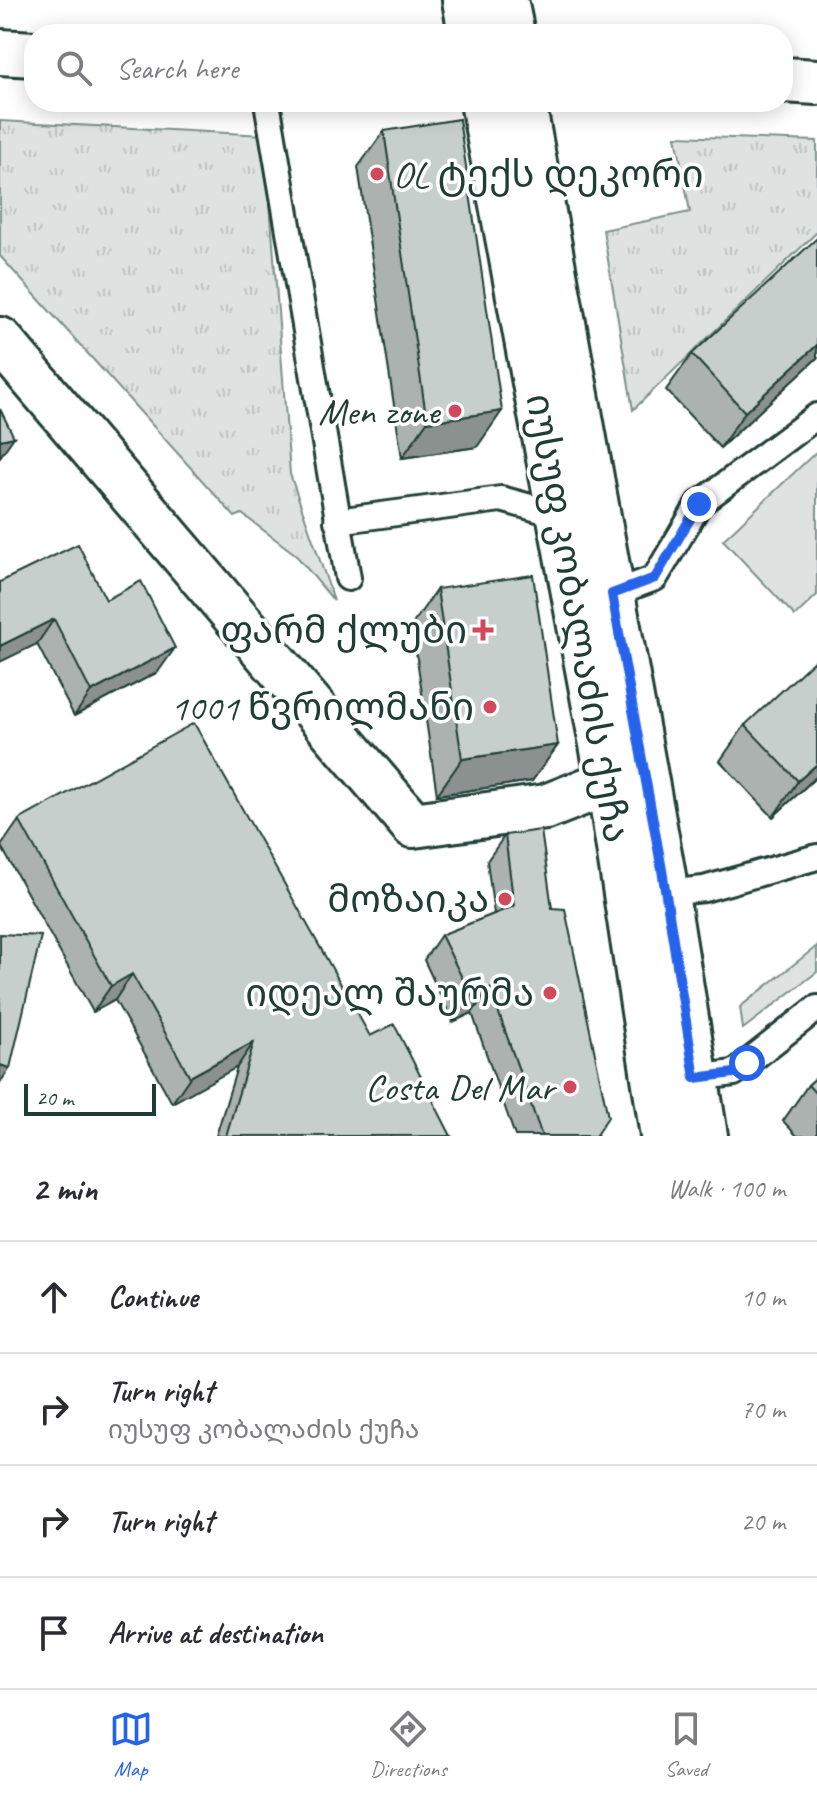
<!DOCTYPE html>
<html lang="en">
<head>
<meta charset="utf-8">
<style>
  :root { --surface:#fff; --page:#f7f7f7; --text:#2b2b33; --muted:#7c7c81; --line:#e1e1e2; --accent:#2563eb }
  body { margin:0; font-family:Caveat,"Noto Sans Georgian",sans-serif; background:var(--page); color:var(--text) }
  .scale { position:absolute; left:24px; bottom:20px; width:132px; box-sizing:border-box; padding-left:8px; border:4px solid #1f3d34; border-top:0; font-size:22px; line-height:28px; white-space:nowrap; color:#1f3d34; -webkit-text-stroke:6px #fff; paint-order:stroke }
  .stop { position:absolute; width:24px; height:24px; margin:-18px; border:6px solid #2563eb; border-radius:50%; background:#fff }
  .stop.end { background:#2563eb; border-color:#fff; box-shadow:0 2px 8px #0008 }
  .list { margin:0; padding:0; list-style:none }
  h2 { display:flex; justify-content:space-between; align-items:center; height:104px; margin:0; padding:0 32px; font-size:34px }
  h2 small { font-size:26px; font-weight:400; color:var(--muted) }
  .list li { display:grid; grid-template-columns:52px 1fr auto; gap:24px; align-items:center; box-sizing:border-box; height:112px; padding:0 32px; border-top:2px solid var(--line) }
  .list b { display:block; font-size:30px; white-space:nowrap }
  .list p { margin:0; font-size:26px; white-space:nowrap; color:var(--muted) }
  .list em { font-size:26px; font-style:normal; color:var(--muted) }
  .icon { flex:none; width:44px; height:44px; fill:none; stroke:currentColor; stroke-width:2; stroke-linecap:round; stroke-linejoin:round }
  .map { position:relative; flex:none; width:817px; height:1136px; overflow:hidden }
  .search { position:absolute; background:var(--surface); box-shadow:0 4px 20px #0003; left:24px; right:24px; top:24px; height:88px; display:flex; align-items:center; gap:20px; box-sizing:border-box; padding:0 28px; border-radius:32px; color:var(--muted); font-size:30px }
  .sheet { height:552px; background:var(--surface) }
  nav { display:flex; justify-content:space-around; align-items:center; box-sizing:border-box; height:112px; border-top:2px solid var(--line); background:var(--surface); font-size:22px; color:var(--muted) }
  nav a { display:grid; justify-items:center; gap:4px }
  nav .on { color:var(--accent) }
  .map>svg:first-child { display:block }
  .grass { fill:url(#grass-tufts); stroke:#7e908b; stroke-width:2 }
  .garden { fill:#dee3e2; stroke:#7e908b; stroke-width:2 }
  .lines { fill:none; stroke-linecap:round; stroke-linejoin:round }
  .lane-casing { stroke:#1f3d34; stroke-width:30 }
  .street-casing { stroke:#1f3d34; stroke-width:50 }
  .secondary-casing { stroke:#1f3d34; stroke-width:50 }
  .lane { stroke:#fff; stroke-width:24 }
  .street { stroke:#fff; stroke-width:44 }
  .secondary { stroke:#fff; stroke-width:44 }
  .wall { fill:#abb2af; stroke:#1f3d34; stroke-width:2 }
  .shaded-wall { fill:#8b918f; stroke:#1f3d34; stroke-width:2 }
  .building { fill:#c7cfcc; stroke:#1f3d34; stroke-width:2 }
  .route { stroke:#2563eb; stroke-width:10 }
  .poi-dot { fill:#d1495b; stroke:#fff; stroke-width:3 }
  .labels { text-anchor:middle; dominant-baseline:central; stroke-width:7; stroke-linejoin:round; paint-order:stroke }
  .poi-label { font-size:38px; fill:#1f3d34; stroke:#fff; text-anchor:end }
  .street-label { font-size:38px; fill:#1f3d34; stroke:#fff }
</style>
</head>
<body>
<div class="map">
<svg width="817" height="1136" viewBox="0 0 817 1136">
  <defs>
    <pattern id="grass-tufts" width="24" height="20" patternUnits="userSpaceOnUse" patternTransform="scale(2)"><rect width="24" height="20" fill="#dee3e2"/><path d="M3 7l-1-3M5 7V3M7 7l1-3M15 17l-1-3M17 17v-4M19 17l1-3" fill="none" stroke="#bec4c2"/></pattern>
  </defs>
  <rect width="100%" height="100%" fill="#fff"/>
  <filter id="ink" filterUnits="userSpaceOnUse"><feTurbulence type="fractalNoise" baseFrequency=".0125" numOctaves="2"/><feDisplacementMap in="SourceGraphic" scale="16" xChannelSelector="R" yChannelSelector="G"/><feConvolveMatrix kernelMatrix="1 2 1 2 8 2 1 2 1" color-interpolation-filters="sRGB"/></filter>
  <g filter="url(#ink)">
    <g class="grass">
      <polygon points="0,121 265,135 290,474 334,601 295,554 242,514 235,517 0,256"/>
      <polygon points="676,136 817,141 817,232 633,410 603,230 690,212"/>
      <polygon points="817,946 817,972 743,1029 740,1007"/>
    </g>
    <polygon class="garden" points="817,451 817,595 795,616 723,540"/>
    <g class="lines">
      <g class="lane-casing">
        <g id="lane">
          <polyline points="267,102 348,578"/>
          <polyline points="337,521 501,499 560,515"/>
          <polyline points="612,594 655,578 699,504 817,416"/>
          <polyline points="665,893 704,889 817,857"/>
          <polyline points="695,1078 734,1073 817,1008"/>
        </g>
      </g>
      <g class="street-casing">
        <polyline id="street" points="0,340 413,825 546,807 609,782"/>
      </g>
      <g class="secondary-casing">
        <g id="secondary">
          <polyline points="465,0 471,34"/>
          <polyline points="505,0 512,34"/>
          <polyline points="0,52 34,54"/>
          <polyline points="783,80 817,82"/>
          <polyline points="483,102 609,782 663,1136"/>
          <polyline points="523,102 662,870 705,1136"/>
        </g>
      </g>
      <use href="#lane" class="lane"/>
      <use href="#street" class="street"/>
      <use href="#secondary" class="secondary"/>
    </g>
    <g class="wall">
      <polygon points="384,131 477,447 402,458 358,167"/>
      <polygon points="692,354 817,358 720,448 666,390"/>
      <polygon points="0,582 106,600 158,672 74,716 37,644"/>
      <polygon points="437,589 558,745 532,781 437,795 412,625"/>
      <polygon points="745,725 817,776 773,817 720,761"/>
      <polygon points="19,820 370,1036 451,1136 216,1136 237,1067 172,1103 115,1000 93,1012 1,846"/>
      <polygon points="505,835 552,908 596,1135 598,1136 515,1136 472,1013 453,1022 424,960 441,935 494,914 487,861"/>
      <polygon points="817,1077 817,1136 797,1136 783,1121 808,1085"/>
    </g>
    <g class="shaded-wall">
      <polygon points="817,345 817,358 720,448 745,412"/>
      <polygon points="502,411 477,447 402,458 427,422"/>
      <polygon points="14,437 0,457 0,440"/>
      <polygon points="54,619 37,644 0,662 0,646"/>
      <polygon points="175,648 158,672 74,716 91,692"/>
      <polygon points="558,745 532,781 437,795 462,759"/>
      <polygon points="817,764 817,776 773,817 798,781"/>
      <polygon points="132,974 115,1000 93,1012 111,986"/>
      <polygon points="490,988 472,1013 453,1022 471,996"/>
      <polygon points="254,1042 237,1067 172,1103 190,1077"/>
      <polygon points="0,1065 10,1068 0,1083"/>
    </g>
    <g class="building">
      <polygon points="459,119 502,411 427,422 384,131"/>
      <polygon points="817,238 817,345 745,412 692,354"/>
      <polygon points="0,409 14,437 0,440"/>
      <polygon points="78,544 106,600 141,581 175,648 91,692 54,619 0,646 0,582"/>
      <polygon points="533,575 558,745 462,759 437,589"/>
      <polygon points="817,658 817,764 798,781 745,725"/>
      <polygon points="194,723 370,1036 394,1024 451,1136 226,1136 254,1042 190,1077 132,974 111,986 19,820"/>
      <polygon points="541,830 552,908 565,909 608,1117 596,1135 598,1136 542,1136 490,988 471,996 441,935 514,906 505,835"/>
      <polygon points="0,934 41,936 10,1068 0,1065"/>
      <polygon points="817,1077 817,1095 808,1085"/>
    </g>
  </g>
  <g class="lines" filter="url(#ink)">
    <polyline class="route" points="699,504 655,578 612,594 662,870 695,1078 734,1073 747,1063"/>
  </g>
  <g class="poi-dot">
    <circle cx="377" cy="174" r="8"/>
    <circle cx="455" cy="411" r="8"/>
    <path d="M479 618h8v8h8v8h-8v8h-8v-8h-8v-8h8z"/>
    <circle cx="490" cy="707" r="8"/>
    <circle cx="505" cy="899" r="8"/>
    <circle cx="550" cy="993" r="8"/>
    <circle cx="570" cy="1087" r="8"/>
  </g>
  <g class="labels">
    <g class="poi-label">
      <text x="393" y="174" text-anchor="start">OL ტექს დეკორი</text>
      <text x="439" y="411">Men zone</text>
      <text x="467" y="630">ფარმ ქლუბი</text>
      <text x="474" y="707">1001 წვრილმანი</text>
      <text x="489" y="899">მოზაიკა</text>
      <text x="534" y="993">იდეალ შაურმა</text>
      <text x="554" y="1087">Costa Del Mar</text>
    </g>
    <g class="street-label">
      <text transform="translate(578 618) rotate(80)">იუსუფ კობალაძის ქუჩა</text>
    </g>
  </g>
</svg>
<div class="scale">20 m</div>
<div class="stop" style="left:747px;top:1063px"></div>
<div class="stop end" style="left:699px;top:504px"></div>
<div class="search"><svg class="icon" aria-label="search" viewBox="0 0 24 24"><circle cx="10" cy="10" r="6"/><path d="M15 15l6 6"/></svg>Search here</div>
</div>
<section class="sheet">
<h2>2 min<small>Walk · 100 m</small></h2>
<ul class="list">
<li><svg class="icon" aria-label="ahead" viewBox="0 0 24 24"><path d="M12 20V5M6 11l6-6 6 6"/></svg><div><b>Continue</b></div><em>10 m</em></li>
<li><svg class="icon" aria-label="right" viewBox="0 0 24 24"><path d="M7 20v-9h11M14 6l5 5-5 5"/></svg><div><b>Turn right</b><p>იუსუფ კობალაძის ქუჩა</p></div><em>70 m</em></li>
<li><svg class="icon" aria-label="right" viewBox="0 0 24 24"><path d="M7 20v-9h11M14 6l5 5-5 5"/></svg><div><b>Turn right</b></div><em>20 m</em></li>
<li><svg class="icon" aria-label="arrive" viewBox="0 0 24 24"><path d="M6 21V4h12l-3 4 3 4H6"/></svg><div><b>Arrive at destination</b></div></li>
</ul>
</section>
<nav>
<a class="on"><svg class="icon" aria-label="map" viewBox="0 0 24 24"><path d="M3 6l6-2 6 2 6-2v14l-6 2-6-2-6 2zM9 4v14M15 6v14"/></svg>Map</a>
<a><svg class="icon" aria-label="directions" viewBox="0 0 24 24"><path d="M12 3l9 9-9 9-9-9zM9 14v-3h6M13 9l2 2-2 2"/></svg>Directions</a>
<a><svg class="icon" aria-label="saved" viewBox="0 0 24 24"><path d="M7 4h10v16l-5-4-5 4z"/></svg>Saved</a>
</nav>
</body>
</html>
